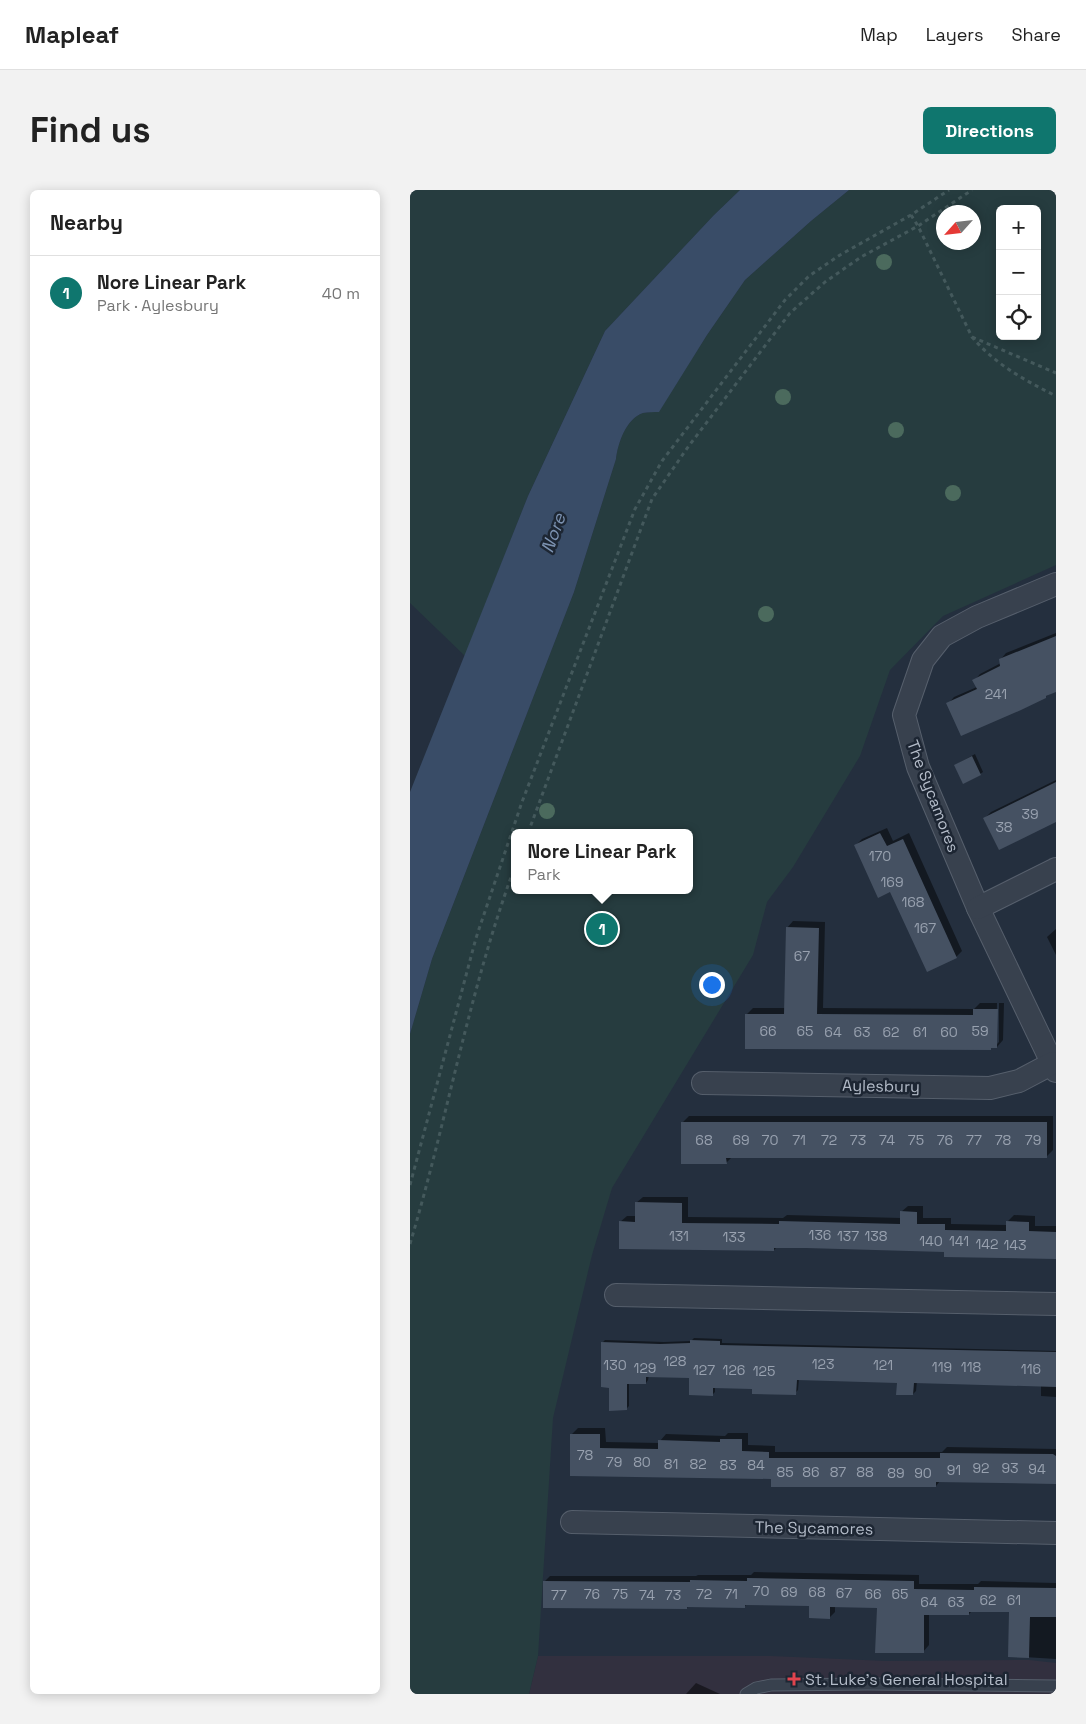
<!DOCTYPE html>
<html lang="en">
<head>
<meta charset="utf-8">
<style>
  :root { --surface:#fff; --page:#f2f2f2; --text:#222; --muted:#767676; --line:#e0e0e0; --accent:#0f766e }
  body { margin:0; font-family:"Space Grotesk",sans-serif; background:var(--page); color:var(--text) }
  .controls { position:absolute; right:15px; top:15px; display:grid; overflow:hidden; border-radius:8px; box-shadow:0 2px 12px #0003 }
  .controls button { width:45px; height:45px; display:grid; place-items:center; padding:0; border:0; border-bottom:1px solid var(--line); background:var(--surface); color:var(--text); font:25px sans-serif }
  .compass { position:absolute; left:526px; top:15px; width:45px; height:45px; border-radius:50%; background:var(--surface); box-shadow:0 2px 12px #0003; rotate:243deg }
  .you { position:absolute; left:301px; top:794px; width:18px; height:18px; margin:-12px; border:4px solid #fff; border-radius:50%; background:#1a73e8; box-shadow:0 0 0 8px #1a73e833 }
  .badge { display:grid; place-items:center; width:32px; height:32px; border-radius:50%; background:var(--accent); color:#fff; font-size:16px; font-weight:700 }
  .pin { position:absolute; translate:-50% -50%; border:2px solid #fff; box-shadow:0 1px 5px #0006 }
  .popup { position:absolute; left:101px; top:639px; width:182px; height:65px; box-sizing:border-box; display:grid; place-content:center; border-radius:8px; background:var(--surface); filter:drop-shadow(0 1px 4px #0005); font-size:16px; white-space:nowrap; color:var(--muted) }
  .popup b { font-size:19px; color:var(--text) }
  .popup::after { content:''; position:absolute; left:50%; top:100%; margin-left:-10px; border:10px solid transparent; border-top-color:var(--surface) }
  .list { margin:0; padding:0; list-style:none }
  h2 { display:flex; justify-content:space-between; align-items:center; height:65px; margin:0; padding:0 20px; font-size:21px }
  h2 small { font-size:16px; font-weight:400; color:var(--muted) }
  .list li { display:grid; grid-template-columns:32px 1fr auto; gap:15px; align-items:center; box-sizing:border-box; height:75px; padding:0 20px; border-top:1px solid var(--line) }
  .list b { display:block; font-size:19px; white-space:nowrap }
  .list p { margin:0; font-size:16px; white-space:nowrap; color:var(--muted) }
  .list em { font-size:16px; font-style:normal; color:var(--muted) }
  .icon { flex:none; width:28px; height:28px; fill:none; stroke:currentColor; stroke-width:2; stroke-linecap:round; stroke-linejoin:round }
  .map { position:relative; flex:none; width:646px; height:1504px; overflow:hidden; border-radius:8px }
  header { display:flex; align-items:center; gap:30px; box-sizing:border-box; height:70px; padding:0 25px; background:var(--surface); border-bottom:1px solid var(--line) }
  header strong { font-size:24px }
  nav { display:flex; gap:28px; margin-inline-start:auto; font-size:18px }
  .intro { display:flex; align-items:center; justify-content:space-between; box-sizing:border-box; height:120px; padding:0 30px }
  h1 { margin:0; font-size:35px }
  .button { padding:12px 22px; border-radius:8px; background:var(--accent); color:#fff; font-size:18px; font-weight:700 }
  main { display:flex; gap:30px; padding:0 30px }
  aside { flex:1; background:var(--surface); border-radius:8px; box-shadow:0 2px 12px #0003 }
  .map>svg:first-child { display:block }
  .medical { fill:#32303f }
  .green { fill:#263c3f; fill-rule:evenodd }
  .water { fill:#394c67 }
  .shadow { fill:#0007 }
  .building { fill:#455162 }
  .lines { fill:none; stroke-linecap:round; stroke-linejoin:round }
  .lane-casing { stroke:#565f6c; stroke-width:13 }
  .street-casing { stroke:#565f6c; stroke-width:24 }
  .path { stroke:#44595c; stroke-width:3; stroke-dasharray:4 4; stroke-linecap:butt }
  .lane { stroke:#38414e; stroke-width:11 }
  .street { stroke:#38414e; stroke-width:22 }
  .tree { fill:#4b6a5d }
  .health-dot { fill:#e0444e; stroke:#1d2633; stroke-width:2 }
  .labels { text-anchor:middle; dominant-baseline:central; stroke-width:5; stroke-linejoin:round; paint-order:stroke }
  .number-label { font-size:14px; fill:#98a1af }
  .street-label { font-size:16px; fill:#b4bcc9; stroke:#1d2633 }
  .poi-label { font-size:16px; fill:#b4bcc9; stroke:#1d2633; text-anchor:start }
  .water-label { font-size:18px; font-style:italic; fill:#7c92b1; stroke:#1d2633 }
</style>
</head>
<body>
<header>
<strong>Mapleaf</strong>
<nav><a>Map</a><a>Layers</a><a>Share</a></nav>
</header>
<div class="intro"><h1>Find us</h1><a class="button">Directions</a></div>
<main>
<aside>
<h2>Nearby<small></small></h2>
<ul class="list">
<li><span class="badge">1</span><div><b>Nore Linear Park</b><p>Park · Aylesbury</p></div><em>40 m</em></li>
</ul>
</aside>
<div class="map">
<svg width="646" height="1504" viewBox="0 0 646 1504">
  <rect width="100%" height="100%" fill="#242f3e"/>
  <polygon class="medical" points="128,1466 361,1466 476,1471 619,1470 646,1473 646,1504 119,1504"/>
  <g class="green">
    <polygon points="0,0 330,0 304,25 195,141 118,306 55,466 0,413"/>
    <path d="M439 0H646V375L533 426 480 480 450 566 383 677 357 712 343 765 202 998 182 1065 143 1228 128 1466 119 1504H0V844L22 769 164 402 206 269C208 253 216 229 233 223 238 222 244 222 249 221L297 145 335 90 401 31ZM590 19H627V146H590ZM534 22H564V52H534ZM104 643H280V700H104Z"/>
  </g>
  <path class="water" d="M330 0H439L401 31 335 90 297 145 249 222C244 222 238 222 233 223 216 229 208 253 206 269L164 402 22 769 0 844V602L118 306 195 141 304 25Z"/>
  <g class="shadow">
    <polygon points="646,443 646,500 635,507 538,514 544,507 567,497 564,491 570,484 591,473 590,470 596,463"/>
    <polygon points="565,564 573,582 570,584 545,575"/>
    <polygon points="646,590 646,630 575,628 581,622"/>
    <polygon points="477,638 483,651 499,643 552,761 546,767 481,701 445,656 452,649"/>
    <polygon points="383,731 415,732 413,818 564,819 570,813 587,813 586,855 589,852 589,813 594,813 593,850 587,857 582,857 580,859 337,824 343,818 375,818 377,738"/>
    <polygon points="646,739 646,765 637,747"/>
    <polygon points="279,926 643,926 643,960 637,966 322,967 316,973 272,933"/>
    <polygon points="233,1007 278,1007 278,1027 373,1028 377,1025 491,1028 491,1022 498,1016 513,1016 513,1028 541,1028 541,1034 597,1035 597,1032 604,1025 625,1026 625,1036 646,1036 646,1068 536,1060 367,1057 364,1060 210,1032 217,1026 226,1026 226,1013"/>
    <polygon points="284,1148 312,1149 312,1153 646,1161 646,1207 631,1206 631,1195 507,1191 506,1201 503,1204 488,1192 389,1189 388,1200 385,1203 344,1197 305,1197 305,1202 302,1205 281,1187 239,1185 238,1190 236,1193 219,1193 219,1216 216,1219 200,1196 192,1153 195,1150 254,1152 281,1151"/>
    <polygon points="168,1238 195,1238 196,1252 250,1253 250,1251 256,1244 315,1246 318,1243 338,1243 338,1255 365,1256 365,1262 532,1262 537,1257 646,1259 646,1293 530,1291 526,1296 362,1288 162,1285 161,1245"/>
    <polygon points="344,1382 509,1385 509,1394 568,1394 571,1391 646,1393 646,1469 599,1466 600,1421 562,1421 559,1424 519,1424 519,1455 513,1462 468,1416 425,1415 425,1422 419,1428 401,1415 338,1413 334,1417 278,1416 277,1418 134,1392 140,1386 286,1386 288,1385 341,1385"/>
    <polygon points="286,1493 310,1504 276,1504"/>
  </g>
  <g class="building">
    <polygon points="646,446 646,502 636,506 636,508 611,520 551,546 536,513 567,499 562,490 590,476 589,469"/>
    <polygon points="562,566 571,585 553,594 544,575"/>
    <polygon points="646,592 646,632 589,660 573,628"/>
    <polygon points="470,643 477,656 493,649 547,768 517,782 480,702 468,708 444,655"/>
    <polygon points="376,737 409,738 407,824 563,825 563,819 588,819 587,858 581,858 581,860 335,859 335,824 374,824"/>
    <polygon points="271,932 637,932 637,968 316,968 317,974 271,974"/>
    <polygon points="225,1012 272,1013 272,1033 369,1034 369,1031 490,1034 490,1021 507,1022 507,1034 535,1034 535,1040 596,1041 596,1031 619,1032 619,1041 646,1042 646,1069 534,1067 534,1062 396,1058 364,1058 364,1061 209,1059 209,1031 225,1032"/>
    <polygon points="280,1150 310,1151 310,1155 646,1162 646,1197 504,1193 503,1205 486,1205 487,1193 387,1190 386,1205 342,1204 342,1199 303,1198 303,1206 279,1205 279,1188 236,1187 236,1194 217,1194 217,1220 199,1221 199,1198 191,1197 191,1152 250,1154 280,1153"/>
    <polygon points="160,1244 190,1244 190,1258 248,1259 248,1250 310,1252 310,1249 332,1249 332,1261 359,1262 359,1268 530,1268 530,1263 643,1264 646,1266 646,1294 526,1292 526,1297 361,1297 361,1289 160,1286"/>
    <polygon points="337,1388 504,1391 504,1399 564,1400 564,1397 646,1398 646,1427 620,1427 619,1468 598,1467 599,1422 559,1422 559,1425 514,1425 514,1463 465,1463 467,1418 420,1417 420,1429 399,1428 399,1416 335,1415 335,1418 277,1417 277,1419 133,1418 133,1391 280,1392 280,1390 337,1391"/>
  </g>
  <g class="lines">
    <g class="lane-casing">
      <polyline id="lane" points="336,1504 346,1498 361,1495 457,1494 646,1496"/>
    </g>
    <g class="street-casing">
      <g id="street">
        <polyline points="646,394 567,427 532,446 513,470 494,525 508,577 568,718 646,881"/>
        <polyline points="568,718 646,679"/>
        <polyline points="293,893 580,898 609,891 643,873"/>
        <polyline points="206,1105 646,1114"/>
        <polyline points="162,1332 646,1343"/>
      </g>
    </g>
    <g class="path">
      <path d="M501 25 508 36 562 147C585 174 614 190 646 206"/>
      <polyline points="562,147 646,183"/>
      <polyline points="118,643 242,309 278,257 380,123 415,92 451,67 508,36 562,0"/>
      <polyline points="0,995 66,748 112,612 225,319 252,271 375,110 399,86 430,65 501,25 539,0"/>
      <path d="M0 1054C37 930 59 801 104 679"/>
    </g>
    <use href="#lane" class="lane"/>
    <use href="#street" class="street"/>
  </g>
  <g class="tree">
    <circle cx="474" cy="72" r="8"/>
    <circle cx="373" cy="207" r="8"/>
    <circle cx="486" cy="240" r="8"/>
    <circle cx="543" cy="303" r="8"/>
    <circle cx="356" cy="424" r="8"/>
    <circle cx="137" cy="621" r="8"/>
  </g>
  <path class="health-dot" d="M381.5 1481.5h5v5h5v5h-5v5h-5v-5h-5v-5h5z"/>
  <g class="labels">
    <g class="number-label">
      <text x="586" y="504">241</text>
      <text x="620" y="624">39</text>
      <text x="594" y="637">38</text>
      <text x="470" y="666">170</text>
      <text x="482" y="692">169</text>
      <text x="503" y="712">168</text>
      <text x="515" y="738">167</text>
      <text x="392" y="766">67</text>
      <text x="358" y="841">66</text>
      <text x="395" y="841">65</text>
      <text x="570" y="841">59</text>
      <text x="423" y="842">64</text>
      <text x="452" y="842">63</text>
      <text x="481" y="842">62</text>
      <text x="510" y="842">61</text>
      <text x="539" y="842">60</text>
      <text x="294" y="950">68</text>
      <text x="331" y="950">69</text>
      <text x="360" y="950">70</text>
      <text x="389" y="950">71</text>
      <text x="419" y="950">72</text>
      <text x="448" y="950">73</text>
      <text x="477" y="950">74</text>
      <text x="506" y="950">75</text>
      <text x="535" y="950">76</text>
      <text x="564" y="950">77</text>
      <text x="593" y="950">78</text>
      <text x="623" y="950">79</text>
      <text x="410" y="1045">136</text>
      <text x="269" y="1046">131</text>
      <text x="438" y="1046">137</text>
      <text x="466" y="1046">138</text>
      <text x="324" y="1047">133</text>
      <text x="521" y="1051">140</text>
      <text x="549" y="1051">141</text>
      <text x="577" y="1054">142</text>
      <text x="605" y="1055">143</text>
      <text x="265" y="1171">128</text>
      <text x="413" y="1174">123</text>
      <text x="205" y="1175">130</text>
      <text x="473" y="1175">121</text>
      <text x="532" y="1177">119</text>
      <text x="561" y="1177">118</text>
      <text x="235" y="1178">129</text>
      <text x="621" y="1179">116</text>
      <text x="294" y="1180">127</text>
      <text x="324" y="1180">126</text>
      <text x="354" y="1181">125</text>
      <text x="175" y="1265">78</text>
      <text x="204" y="1272">79</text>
      <text x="232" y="1272">80</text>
      <text x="261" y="1274">81</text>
      <text x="288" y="1274">82</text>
      <text x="318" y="1275">83</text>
      <text x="346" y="1275">84</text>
      <text x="571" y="1278">92</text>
      <text x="600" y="1278">93</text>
      <text x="627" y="1279">94</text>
      <text x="544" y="1280">91</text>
      <text x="375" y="1282">85</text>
      <text x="401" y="1282">86</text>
      <text x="428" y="1282">87</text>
      <text x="455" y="1282">88</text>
      <text x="486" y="1283">89</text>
      <text x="513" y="1283">90</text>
      <text x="351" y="1401">70</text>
      <text x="379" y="1402">69</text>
      <text x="407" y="1402">68</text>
      <text x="434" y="1403">67</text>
      <text x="182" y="1404">76</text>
      <text x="210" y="1404">75</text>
      <text x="294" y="1404">72</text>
      <text x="321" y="1404">71</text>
      <text x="463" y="1404">66</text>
      <text x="490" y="1404">65</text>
      <text x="149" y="1405">77</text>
      <text x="237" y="1405">74</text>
      <text x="263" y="1405">73</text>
      <text x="578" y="1410">62</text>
      <text x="604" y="1410">61</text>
      <text x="519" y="1412">64</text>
      <text x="546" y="1412">63</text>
    </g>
    <g class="street-label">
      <text transform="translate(523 606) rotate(69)">The Sycamores</text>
      <text transform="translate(471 896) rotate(1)">Aylesbury</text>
      <text transform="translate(404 1338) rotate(1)">The Sycamores</text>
    </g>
    <g class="poi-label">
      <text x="395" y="1489">St. Luke's General Hospital</text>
    </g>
    <g class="water-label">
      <text transform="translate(143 343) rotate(-70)">Nore</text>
    </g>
  </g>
</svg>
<div class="controls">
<button>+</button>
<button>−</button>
<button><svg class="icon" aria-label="locate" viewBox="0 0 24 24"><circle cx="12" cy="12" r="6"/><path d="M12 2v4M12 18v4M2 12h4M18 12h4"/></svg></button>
</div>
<svg class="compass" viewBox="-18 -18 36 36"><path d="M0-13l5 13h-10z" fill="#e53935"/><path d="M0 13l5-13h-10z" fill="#767676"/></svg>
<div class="you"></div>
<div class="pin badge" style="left:192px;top:739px">1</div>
<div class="popup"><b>Nore Linear Park</b>Park</div>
</div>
</main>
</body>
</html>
